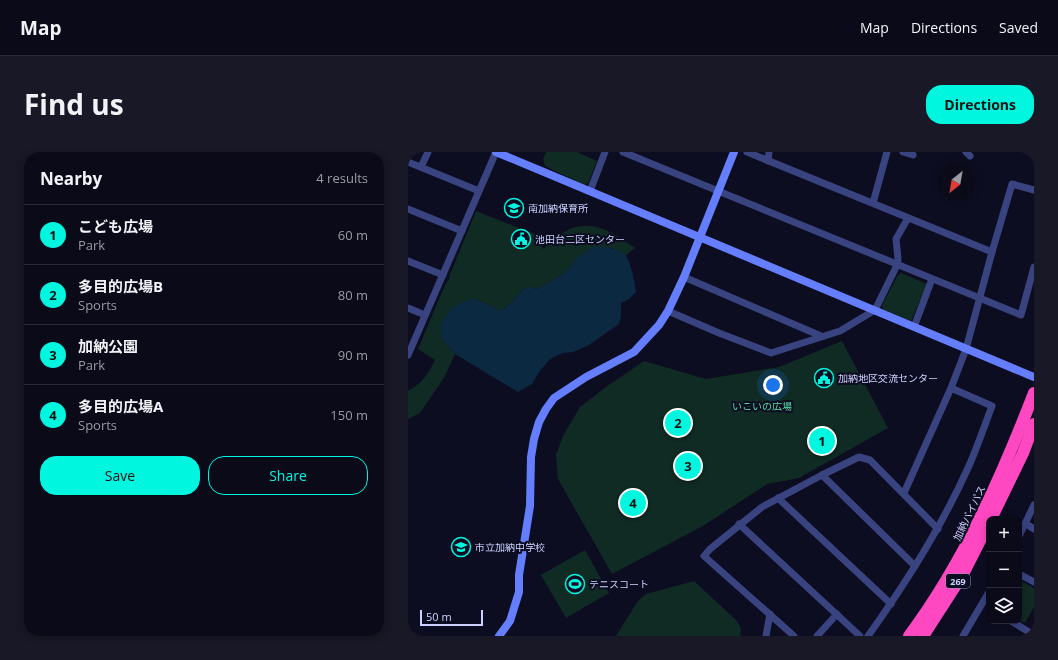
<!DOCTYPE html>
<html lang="en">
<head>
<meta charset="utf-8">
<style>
  :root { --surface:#0a0a19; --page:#181826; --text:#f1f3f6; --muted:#999aa2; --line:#2a2b38; --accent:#01f6e0 }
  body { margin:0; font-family:"Open Sans","Noto Sans JP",sans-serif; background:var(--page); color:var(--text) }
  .controls { position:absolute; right:12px; bottom:12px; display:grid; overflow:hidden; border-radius:8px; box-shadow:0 2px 10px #0003 }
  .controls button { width:36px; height:36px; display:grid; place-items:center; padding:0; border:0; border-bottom:1px solid var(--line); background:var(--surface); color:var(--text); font:20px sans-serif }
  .compass { position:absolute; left:530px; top:12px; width:36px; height:36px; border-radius:50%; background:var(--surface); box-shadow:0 2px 10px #0003; rotate:211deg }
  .scale { position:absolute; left:12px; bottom:10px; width:63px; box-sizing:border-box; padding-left:4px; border:2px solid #cdd1ff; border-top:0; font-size:11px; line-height:14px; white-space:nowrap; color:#cdd1ff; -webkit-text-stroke:3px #0d0d21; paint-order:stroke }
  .you { position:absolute; left:365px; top:233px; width:14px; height:14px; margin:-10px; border:3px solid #fff; border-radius:50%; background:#1a73e8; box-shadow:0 0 0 6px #1a73e833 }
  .badge { display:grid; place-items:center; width:26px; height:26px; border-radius:50%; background:var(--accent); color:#111; font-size:13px; font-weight:700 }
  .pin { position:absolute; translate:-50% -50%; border:2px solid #fff; box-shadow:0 1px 4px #0006 }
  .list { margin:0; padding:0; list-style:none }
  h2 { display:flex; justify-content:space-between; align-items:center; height:52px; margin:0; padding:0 16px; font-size:17px }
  h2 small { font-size:13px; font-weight:400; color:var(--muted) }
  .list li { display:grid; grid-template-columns:26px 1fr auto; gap:12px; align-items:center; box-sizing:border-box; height:60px; padding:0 16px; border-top:1px solid var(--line) }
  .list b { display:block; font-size:15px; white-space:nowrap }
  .list p { margin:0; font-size:13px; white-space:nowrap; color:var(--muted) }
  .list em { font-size:13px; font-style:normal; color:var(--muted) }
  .actions { display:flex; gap:8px; padding:12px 16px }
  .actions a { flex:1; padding:9px 0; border:1px solid var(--accent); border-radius:16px; text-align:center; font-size:14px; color:var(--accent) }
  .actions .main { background:var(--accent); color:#111 }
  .icon { flex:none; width:22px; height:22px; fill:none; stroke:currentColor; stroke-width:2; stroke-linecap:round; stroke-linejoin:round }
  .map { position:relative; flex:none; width:626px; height:484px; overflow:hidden; border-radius:16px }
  header { display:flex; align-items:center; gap:24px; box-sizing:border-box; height:56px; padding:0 20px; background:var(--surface); border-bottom:1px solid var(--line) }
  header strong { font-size:19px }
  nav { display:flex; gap:22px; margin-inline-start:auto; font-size:14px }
  .intro { display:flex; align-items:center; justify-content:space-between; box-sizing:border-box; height:96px; padding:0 24px }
  h1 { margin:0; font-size:28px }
  .button { padding:10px 18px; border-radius:16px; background:var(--accent); color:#111; font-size:14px; font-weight:700 }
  main { display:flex; gap:24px; padding:0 24px }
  aside { flex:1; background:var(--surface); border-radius:16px; box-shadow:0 2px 10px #0003 }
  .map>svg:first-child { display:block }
  .green { fill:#102a24 }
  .water { fill:#0b2941 }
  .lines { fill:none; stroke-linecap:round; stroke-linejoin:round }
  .street { stroke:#38437f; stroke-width:7 }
  .secondary { stroke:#647efe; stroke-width:8 }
  .highway { stroke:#fe48c2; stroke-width:12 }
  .labels { text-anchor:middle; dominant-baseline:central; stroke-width:4; stroke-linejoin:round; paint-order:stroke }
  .shield { fill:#0d0d21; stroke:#9396bc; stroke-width:1 }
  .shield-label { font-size:9px; font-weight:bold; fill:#cdd1ff }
  .poi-label { font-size:10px; fill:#cdd1ff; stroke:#0d0d21; text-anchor:start }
  .park-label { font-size:10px; fill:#59dea4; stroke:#0d0d21 }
  .street-label { font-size:10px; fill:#cdd1ff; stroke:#0d0d21 }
</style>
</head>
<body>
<header>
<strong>Map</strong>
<nav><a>Map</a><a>Directions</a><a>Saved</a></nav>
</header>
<div class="intro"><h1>Find us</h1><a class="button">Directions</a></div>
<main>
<aside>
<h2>Nearby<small>4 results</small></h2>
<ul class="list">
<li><span class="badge">1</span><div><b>こども広場</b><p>Park</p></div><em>60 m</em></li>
<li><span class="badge">2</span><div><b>多目的広場B</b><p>Sports</p></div><em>80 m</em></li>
<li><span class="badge">3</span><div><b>加納公園</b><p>Park</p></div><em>90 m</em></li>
<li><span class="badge">4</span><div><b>多目的広場A</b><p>Sports</p></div><em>150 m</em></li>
</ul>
<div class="actions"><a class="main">Save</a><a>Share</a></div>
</aside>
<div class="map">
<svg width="626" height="484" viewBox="0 0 626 484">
  <rect width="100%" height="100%" fill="#0d0d21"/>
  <g class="green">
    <polygon points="138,0 169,0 189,9 180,31 176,33 137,14 135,7"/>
    <path d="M68 59 129 83 135 97C143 90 152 81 162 77 186 67 208 82 227 96L217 104 204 96 168 107 158 120 144 129 129 137 121 135 114 138 105 149 93 159 66 146 35 189 47 202 36 226 12 261 0 267V239C15 231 20 222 27 208L10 197 37 133 42 125H41Z"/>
    <polygon points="493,121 519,132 503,169 475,158 474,153 490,123"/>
    <polygon points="434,189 480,276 391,326 359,332 295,374 204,422 150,327 148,303 155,284 172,255 198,235 236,209 298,227 371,215"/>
    <polygon points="177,398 201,441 158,466 133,423"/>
    <polygon points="611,428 626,436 626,455 617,471 611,468"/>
    <polygon points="286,429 328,468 333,476 332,484 208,484 230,449 238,442"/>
  </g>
  <path class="water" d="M187 94C197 95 209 96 217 103 223 110 227 131 228 140L221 147 213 151V165L211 172 181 193 165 200 155 201 142 207 131 220 124 232 110 240 47 202 35 189 32 174 43 156 66 146 93 159 105 149 114 138 121 135 129 137 144 129 158 120 168 107Z"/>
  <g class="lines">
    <g class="street">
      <polyline points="215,0 613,163 626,115"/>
      <polyline points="339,0 584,100"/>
      <polyline points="495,0 505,3"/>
      <polyline points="558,0 562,4"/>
      <polyline points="360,9 361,0"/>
      <polyline points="0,10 71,39"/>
      <polyline points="13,15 20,0"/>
      <polyline points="182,39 197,0"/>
      <polyline points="465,51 479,0"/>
      <polyline points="0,57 54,79"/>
      <polyline points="0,109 35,123"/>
      <polyline points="276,125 413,184"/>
      <polyline points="0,156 17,163"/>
      <polyline points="260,159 311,181 363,201 432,179 467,158 489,113 490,107 488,87 500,66"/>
      <polyline points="506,175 524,127"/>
      <polyline points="0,203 88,0"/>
      <polyline points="414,323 507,414"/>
      <polyline points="496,341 543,236 558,197 584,100 604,32 626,38"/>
      <polyline points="370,346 483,452"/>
      <polyline points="331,372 452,484"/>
      <polyline points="618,372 626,377"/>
      <polyline points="611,384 626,353"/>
      <polyline points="611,422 626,430"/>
      <polyline points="603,469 626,483"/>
      <polyline points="358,484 362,462"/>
      <polyline points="386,484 296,404 302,397 354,355 414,323 451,305 462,308 530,377"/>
      <polyline points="409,484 429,462"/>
      <path d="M460 484C498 431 533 376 560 316 569 296 576 275 584 254L543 236"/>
      <polyline points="555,484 581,440"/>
    </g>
    <g class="secondary">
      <polyline points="88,0 626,225"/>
      <polyline points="91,484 102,469 111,440 111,423 122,354 123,305 126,287 131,270 138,257 146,246 178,225 226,200 251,173 260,159 276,125 326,0"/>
    </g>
    <g class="highway">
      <polyline points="583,367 615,301 626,272"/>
      <path d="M501 484C556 410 593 326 626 241"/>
      <polyline points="515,484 555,422 581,371"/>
    </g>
  </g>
  <defs>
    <g id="school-ring" transform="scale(1)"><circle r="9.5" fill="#0d0d21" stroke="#01f6e0" stroke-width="1.5"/><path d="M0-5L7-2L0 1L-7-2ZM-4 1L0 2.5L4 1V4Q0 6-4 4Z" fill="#01f6e0"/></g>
    <g id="civic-ring" transform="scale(1)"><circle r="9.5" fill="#0d0d21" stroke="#01f6e0" stroke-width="1.5"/><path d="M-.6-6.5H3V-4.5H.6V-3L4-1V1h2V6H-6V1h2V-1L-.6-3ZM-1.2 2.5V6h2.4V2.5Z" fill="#01f6e0"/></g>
    <g id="stadium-ring" transform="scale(1)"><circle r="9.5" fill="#0d0d21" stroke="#01f6e0" stroke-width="1.5"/><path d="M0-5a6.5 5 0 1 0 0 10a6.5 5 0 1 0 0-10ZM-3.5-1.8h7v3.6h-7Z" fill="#01f6e0"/></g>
  </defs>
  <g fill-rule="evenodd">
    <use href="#school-ring" x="106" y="56"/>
    <use href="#civic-ring" x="113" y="87"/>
    <use href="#civic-ring" x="416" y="226"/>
    <use href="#school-ring" x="53" y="395"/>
    <use href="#stadium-ring" x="167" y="432"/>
  </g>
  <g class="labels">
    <rect class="shield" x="538" y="422" width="24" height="14" rx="3"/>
    <g class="shield-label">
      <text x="550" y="429">269</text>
    </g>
    <g class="poi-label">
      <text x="120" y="56">南加納保育所</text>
      <text x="127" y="87">池田台二区センター</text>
      <text x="430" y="226">加納地区交流センター</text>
      <text x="67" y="395">市立加納中学校</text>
      <text x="181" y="432">テニスコート</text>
    </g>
    <g class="park-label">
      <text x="354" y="254">いこいの広場</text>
    </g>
    <g class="street-label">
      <text transform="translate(561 361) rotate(-64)">加納バイパス</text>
    </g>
  </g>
</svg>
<div class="controls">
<button>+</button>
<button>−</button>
<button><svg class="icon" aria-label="layers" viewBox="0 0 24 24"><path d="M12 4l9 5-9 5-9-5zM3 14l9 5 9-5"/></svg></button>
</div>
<svg class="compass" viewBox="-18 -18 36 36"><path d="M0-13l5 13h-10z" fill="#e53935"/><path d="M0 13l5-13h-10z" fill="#999aa2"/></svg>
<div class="scale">50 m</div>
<div class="you"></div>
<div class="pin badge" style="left:414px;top:289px">1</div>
<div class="pin badge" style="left:270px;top:271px">2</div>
<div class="pin badge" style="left:280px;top:314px">3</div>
<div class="pin badge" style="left:225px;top:351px">4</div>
</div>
</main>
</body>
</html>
